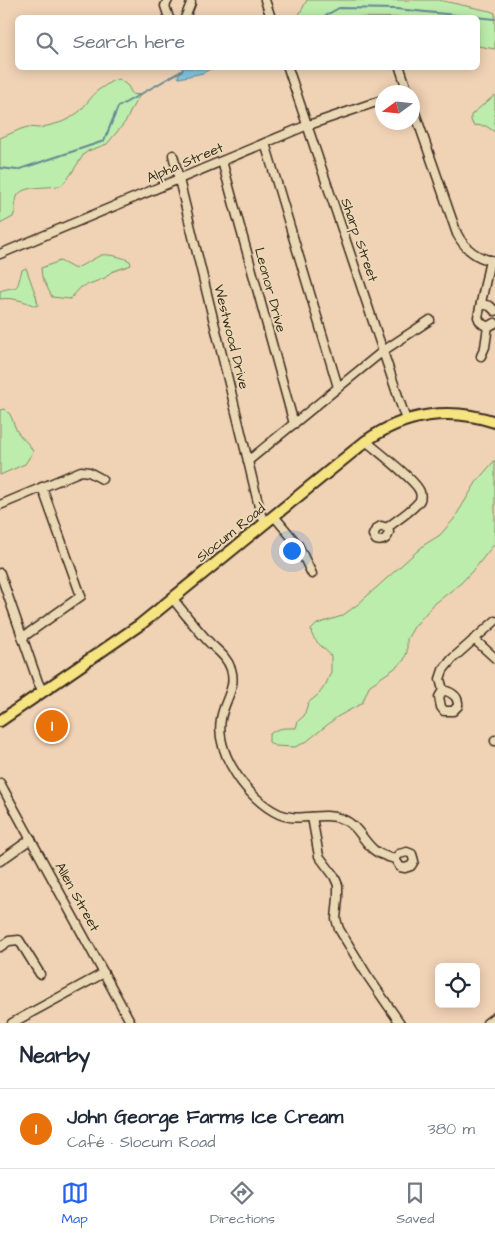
<!DOCTYPE html>
<html lang="en">
<head>
<meta charset="utf-8">
<style>
  :root { --surface:#fff; --page:#f2f2f3; --text:#1f2937; --muted:#747a83; --line:#e0e1e3; --accent:#2563eb }
  body { margin:0; font-family:"Architects Daughter",sans-serif; background:var(--page); color:var(--text) }
  .controls { position:absolute; right:15px; bottom:15px; display:grid; overflow:hidden; border-radius:8px; box-shadow:0 2px 12px #0003 }
  .controls button { width:45px; height:45px; display:grid; place-items:center; padding:0; border:0; border-bottom:1px solid var(--line); background:var(--surface); color:var(--text); font:25px sans-serif }
  .compass { position:absolute; left:375px; top:85px; width:45px; height:45px; border-radius:50%; background:var(--surface); box-shadow:0 2px 12px #0003; rotate:255deg }
  .you { position:absolute; left:291px; top:550px; width:18px; height:18px; margin:-12px; border:4px solid #fff; border-radius:50%; background:#1a73e8; box-shadow:0 0 0 8px #1a73e833 }
  .badge { display:grid; place-items:center; width:32px; height:32px; border-radius:50%; background:var(--accent); color:#fff; font-size:16px; font-weight:700 }
  .pin { position:absolute; translate:-50% -50%; border:2px solid #fff; box-shadow:0 1px 5px #0006 }
  .list { margin:0; padding:0; list-style:none }
  h2 { display:flex; justify-content:space-between; align-items:center; height:65px; margin:0; padding:0 20px; font-size:21px }
  h2 small { font-size:16px; font-weight:400; color:var(--muted) }
  .list li { display:grid; grid-template-columns:32px 1fr auto; gap:15px; align-items:center; box-sizing:border-box; height:80px; padding:0 20px; border-top:1px solid var(--line) }
  .list b { display:block; font-size:19px; white-space:nowrap }
  .list p { margin:0; font-size:16px; white-space:nowrap; color:var(--muted) }
  .list em { font-size:16px; font-style:normal; color:var(--muted) }
  .icon { flex:none; width:28px; height:28px; fill:none; stroke:currentColor; stroke-width:2; stroke-linecap:round; stroke-linejoin:round }
  .map { position:relative; flex:none; width:495px; height:1023px; overflow:hidden }
  .search { position:absolute; background:var(--surface); box-shadow:0 2px 12px #0003; left:15px; right:15px; top:15px; height:55px; display:flex; align-items:center; gap:12px; box-sizing:border-box; padding:0 18px; border-radius:8px; color:var(--muted); font-size:19px }
  .sheet { height:145px; background:var(--surface) }
  nav { display:flex; justify-content:space-around; align-items:center; box-sizing:border-box; height:70px; border-top:1px solid var(--line); background:var(--surface); font-size:14px; color:var(--muted) }
  nav a { display:grid; justify-items:center; gap:2px }
  nav .on { color:var(--accent) }
  .map>svg:first-child { display:block }
  .green { fill:#bcedac; stroke:#7c8c65 }
  .water { fill:#81c7e2; stroke:#658894 }
  .lines { fill:none; stroke-linecap:round; stroke-linejoin:round }
  .stream { stroke:#658894; stroke-width:2 }
  .minor-casing { stroke:#3b2a1e; stroke-width:11 }
  .major-casing { stroke:#3b2a1e; stroke-width:14 }
  .minor { stroke:#ebd9b6; stroke-width:8 }
  .major { stroke:#f6e381; stroke-width:10 }
  .labels { text-anchor:middle; dominant-baseline:central; stroke-width:4; stroke-linejoin:round; paint-order:stroke }
  .street-label { font-size:14px; fill:#3b2a1e; stroke:#ebd9b6 }
</style>
</head>
<body>
<div class="map">
<svg width="495" height="1023" viewBox="0 0 495 1023">
  <rect width="100%" height="100%" fill="#f0d2b5"/>
  <filter id="ink" filterUnits="userSpaceOnUse"><feTurbulence type="fractalNoise" baseFrequency=".02" numOctaves="2"/><feDisplacementMap in="SourceGraphic" scale="10" xChannelSelector="R" yChannelSelector="G"/><feConvolveMatrix kernelMatrix="1 2 1 2 8 2 1 2 1" color-interpolation-filters="sRGB"/></filter>
  <g filter="url(#ink)">
    <g class="green">
      <polygon points="307,0 438,0 490,11 495,13 495,49 478,46 478,18 298,17"/>
      <path d="M119 79 128 86 132 94 140 95 133 106 126 121 107 144 88 151 84 154 71 174 62 185C51 189 21 184 17 197 14 204 16 211 13 217L0 224V138L21 129 28 127 39 128 59 123 69 119 80 111 97 91 112 81Z"/>
      <polygon points="495,95 495,132 486,126 473,125 471,120 471,115"/>
      <path d="M101 255C110 254 122 257 130 261L131 265 111 272 105 278 81 287 70 299 52 297 42 277 41 268 60 261 75 269Z"/>
      <path d="M26 268 36 296 38 305 35 306C25 301 11 297 0 299V291C21 284 15 294 22 270Z"/>
      <path d="M4 409C12 413 12 421 16 429 20 438 30 443 33 452L25 464 0 475V410Z"/>
      <path d="M495 460V543L476 567 461 583 433 605 414 627 407 639V652L404 660 395 668 370 685 362 703 357 706 337 717 306 742 295 747 275 746 269 742V735C277 727 286 728 296 728L298 721 304 716 308 703 319 694 326 684 331 672V656C325 648 311 640 311 630L317 624 342 616 357 605 424 545 440 535 454 519 477 481Z"/>
    </g>
    <polygon class="water" points="182,68 193,68 196,69 212,68 203,73 179,78 178,77 179,74 182,71"/>
    <g class="lines">
      <g class="stream">
        <polyline points="321,18 339,8 396,9 495,19"/>
        <polyline points="0,168 17,170 104,141 118,107 183,70"/>
      </g>
      <g class="minor-casing">
        <g id="minor">
          <polyline points="168,0 165,6 169,18"/>
          <polyline points="265,0 271,18"/>
          <polyline points="185,18 191,3"/>
          <polyline points="288,68 406,420"/>
          <polyline points="400,68 408,92"/>
          <path d="M412 104 457 234C465 249 478 259 495 261"/>
          <polyline points="265,143 338,387"/>
          <polyline points="173,155 248,461 261,515 266,523"/>
          <polyline points="222,161 294,424"/>
          <polyline points="0,254 303,127 382,100"/>
          <path d="M490 260 478 317C481 326 488 328 495 323"/>
          <polyline points="481,304 490,306 495,311"/>
          <polyline points="481,356 485,347 488,326"/>
          <path d="M366 441C377 451 417 481 420 492 421 495 421 497 420 500 415 509 395 521 387 528L381 526 376 529 373 535 376 540C382 542 388 539 389 532L387 528"/>
          <polyline points="248,461 383,351 430,320"/>
          <polyline points="0,505 81,471 89,472 102,479"/>
          <polyline points="274,516 298,545 312,574"/>
          <polyline points="0,573 38,682 43,692"/>
          <path d="M173 599C184 613 195 627 207 640 216 650 226 655 231 669 237 688 224 700 221 719 215 753 248 800 279 814 299 823 322 811 342 819 358 825 362 840 374 850 380 855 388 857 395 859L399 854 407 852 412 854 414 861 411 866 405 868 400 867 395 859"/>
          <polyline points="23,637 81,596 42,487"/>
          <polyline points="474,639 495,658"/>
          <path d="M443 690C451 692 459 696 458 706L453 711H444L441 707 439 697 443 690 440 679 443 670 452 659 495 621"/>
          <polyline points="495,741 495,740"/>
          <polyline points="0,783 131,1023"/>
          <polyline points="312,817 319,856 334,876 338,885 338,898 336,919 339,929 367,975 400,1023"/>
          <polyline points="0,861 31,839"/>
          <polyline points="0,947 9,941 19,940 40,974"/>
          <polyline points="12,1023 104,973"/>
          <polyline points="487,1023 495,1017"/>
        </g>
      </g>
      <g class="major-casing">
        <path id="major" d="M0 721 141 624 366 441C405 413 450 407 495 422"/>
      </g>
      <use href="#minor" class="minor"/>
      <use href="#major" class="major"/>
    </g>
  </g>
  <g class="labels">
    <g class="street-label">
      <text transform="translate(185 163) rotate(-23)">Alpha Street</text>
      <text transform="translate(359 240) rotate(71)">Sharp Street</text>
      <text transform="translate(270 290) rotate(75)">Leonor Drive</text>
      <text transform="translate(231 337) rotate(76)">Westwood Drive</text>
      <text transform="translate(231 533) rotate(-39)">Slocum Road</text>
      <text transform="translate(77 897) rotate(61)">Allen Street</text>
    </g>
  </g>
</svg>
<div class="controls">
<button><svg class="icon" aria-label="locate" viewBox="0 0 24 24"><circle cx="12" cy="12" r="6"/><path d="M12 2v4M12 18v4M2 12h4M18 12h4"/></svg></button>
</div>
<svg class="compass" viewBox="-18 -18 36 36"><path d="M0-13l5 13h-10z" fill="#e53935"/><path d="M0 13l5-13h-10z" fill="#747a83"/></svg>
<div class="you"></div>
<div class="pin badge" style="left:52px;top:726px;background:#e8710a">1</div>
<div class="search"><svg class="icon" aria-label="search" viewBox="0 0 24 24"><circle cx="10" cy="10" r="6"/><path d="M15 15l6 6"/></svg>Search here</div>
</div>
<section class="sheet">
<h2>Nearby<small></small></h2>
<ul class="list">
<li><span class="badge" style="background:#e8710a">1</span><div><b>John George Farms Ice Cream</b><p>Café · Slocum Road</p></div><em>380 m</em></li>
</ul>
</section>
<nav>
<a class="on"><svg class="icon" aria-label="map" viewBox="0 0 24 24"><path d="M3 6l6-2 6 2 6-2v14l-6 2-6-2-6 2zM9 4v14M15 6v14"/></svg>Map</a>
<a><svg class="icon" aria-label="directions" viewBox="0 0 24 24"><path d="M12 3l9 9-9 9-9-9zM9 14v-3h6M13 9l2 2-2 2"/></svg>Directions</a>
<a><svg class="icon" aria-label="saved" viewBox="0 0 24 24"><path d="M7 4h10v16l-5-4-5 4z"/></svg>Saved</a>
</nav>
</body>
</html>
